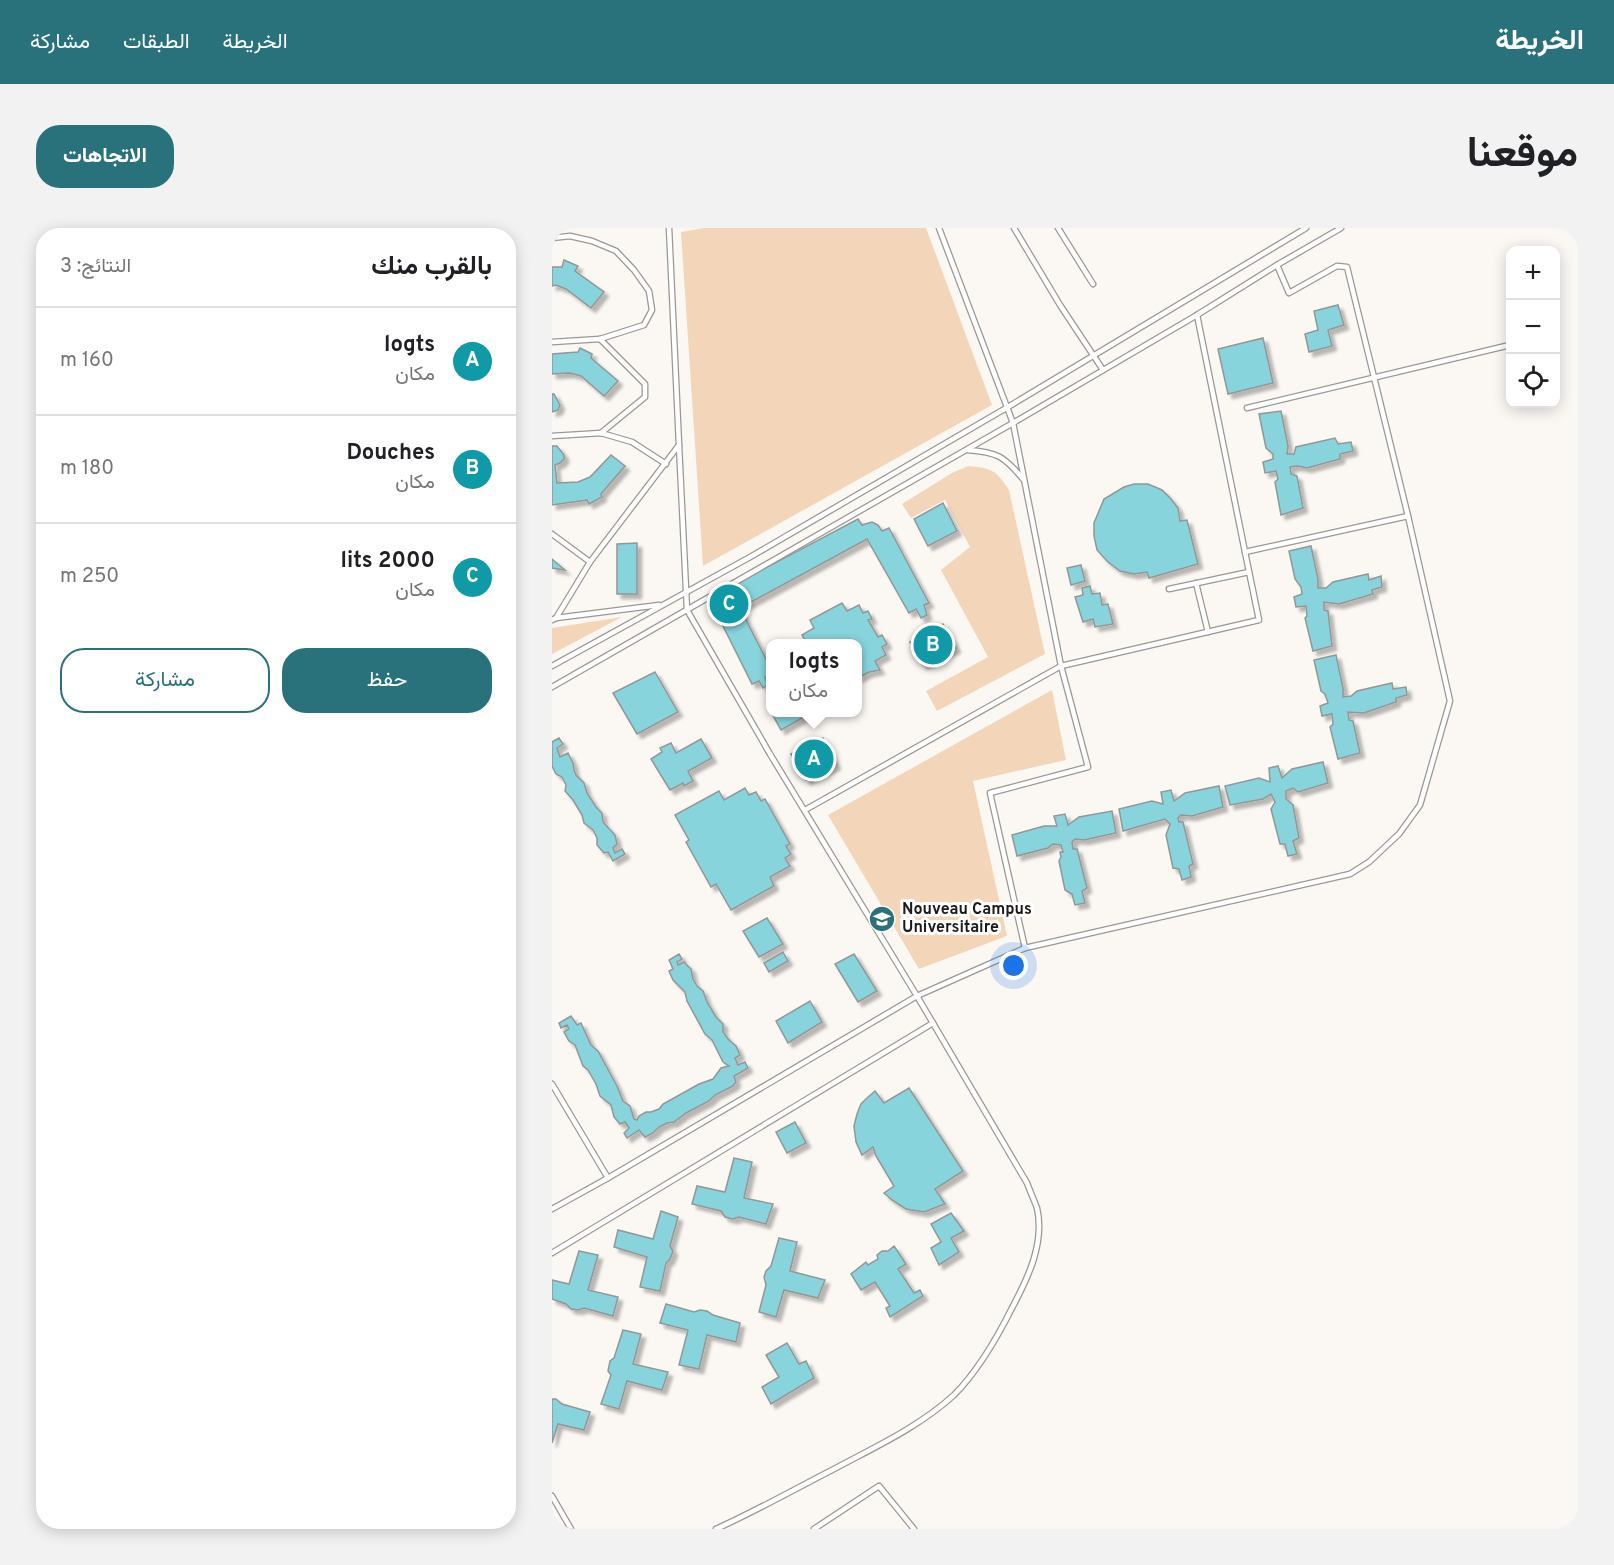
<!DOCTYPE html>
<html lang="ar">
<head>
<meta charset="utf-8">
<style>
  :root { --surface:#fff; --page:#f2f2f2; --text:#202124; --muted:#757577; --line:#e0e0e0; --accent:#29727b }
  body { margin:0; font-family:Overpass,Vazirmatn,sans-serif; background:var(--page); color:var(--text); direction:rtl }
  .controls { position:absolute; right:18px; top:18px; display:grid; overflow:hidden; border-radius:12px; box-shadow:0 3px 15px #0003 }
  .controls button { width:54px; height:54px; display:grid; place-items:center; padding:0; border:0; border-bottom:2px solid var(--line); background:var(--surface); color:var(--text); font:30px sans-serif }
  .you { position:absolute; left:462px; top:738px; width:21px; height:21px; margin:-15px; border:4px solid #fff; border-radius:50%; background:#1a73e8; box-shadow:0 0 0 9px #1a73e833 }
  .badge { display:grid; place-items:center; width:39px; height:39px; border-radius:50%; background:var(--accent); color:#fff; font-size:20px; font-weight:700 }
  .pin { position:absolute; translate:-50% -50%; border:3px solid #fff; box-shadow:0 2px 6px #0006 }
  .popup { position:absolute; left:214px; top:411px; width:96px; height:78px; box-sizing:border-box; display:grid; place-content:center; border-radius:12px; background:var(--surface); filter:drop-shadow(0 2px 4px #0005); font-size:20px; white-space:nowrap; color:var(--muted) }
  .popup b { font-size:22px; color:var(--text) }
  .popup::after { content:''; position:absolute; left:50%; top:100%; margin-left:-12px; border:12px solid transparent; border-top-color:var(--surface) }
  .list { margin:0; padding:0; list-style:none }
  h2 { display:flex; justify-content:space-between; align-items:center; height:78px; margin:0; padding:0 24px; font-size:26px }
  h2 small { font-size:20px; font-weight:400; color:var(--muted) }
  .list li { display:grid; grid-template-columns:39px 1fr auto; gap:18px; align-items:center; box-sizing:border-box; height:108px; padding:0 24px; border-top:2px solid var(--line) }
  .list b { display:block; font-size:22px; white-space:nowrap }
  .list p { margin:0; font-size:20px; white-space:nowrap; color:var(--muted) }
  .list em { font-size:20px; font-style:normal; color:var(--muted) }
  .actions { display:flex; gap:12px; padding:18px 24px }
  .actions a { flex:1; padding:14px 0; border:2px solid var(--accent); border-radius:24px; text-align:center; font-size:21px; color:var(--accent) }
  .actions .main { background:var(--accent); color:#fff }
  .icon { flex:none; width:33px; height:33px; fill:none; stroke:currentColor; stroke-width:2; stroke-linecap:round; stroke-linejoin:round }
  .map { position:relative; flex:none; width:1026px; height:1301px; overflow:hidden; direction:ltr; border-radius:24px }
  header { display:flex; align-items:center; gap:36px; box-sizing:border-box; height:84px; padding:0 30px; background:var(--accent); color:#fff }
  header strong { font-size:28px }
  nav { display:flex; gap:33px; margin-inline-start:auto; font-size:21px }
  .intro { display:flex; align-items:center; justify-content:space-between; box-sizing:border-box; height:144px; padding:0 36px }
  h1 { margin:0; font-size:42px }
  .button { padding:15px 27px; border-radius:24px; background:var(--accent); color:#fff; font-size:21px; font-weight:700 }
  main { display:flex; gap:36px; padding:0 36px }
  aside { flex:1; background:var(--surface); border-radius:24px; box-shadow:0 3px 15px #0003 }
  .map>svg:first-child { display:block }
  .green { fill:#f3d6b9 }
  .building { fill:#87d4dd; stroke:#929798; stroke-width:1.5; filter:url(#shadow) }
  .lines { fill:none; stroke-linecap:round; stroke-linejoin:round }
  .service-casing { stroke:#9b9894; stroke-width:7 }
  .service { stroke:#fff; stroke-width:4.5 }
  .labels { text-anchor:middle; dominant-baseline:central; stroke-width:6; stroke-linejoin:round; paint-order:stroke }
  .poi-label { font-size:16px; font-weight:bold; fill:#1d1b1a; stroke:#fff; text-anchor:start }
</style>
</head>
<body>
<header>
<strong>الخريطة</strong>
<nav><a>الخريطة</a><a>الطبقات</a><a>مشاركة</a></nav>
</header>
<div class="intro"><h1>موقعنا</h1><a class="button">الاتجاهات</a></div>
<main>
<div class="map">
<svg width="1026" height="1301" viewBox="0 0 1026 1301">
  <defs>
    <filter id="shadow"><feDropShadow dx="4.5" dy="4.5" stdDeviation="1.5" flood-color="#0004"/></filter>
  </defs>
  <rect width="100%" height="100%" fill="#fbf7f3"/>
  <g class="green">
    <polygon points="152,0 374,0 440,177 151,338 129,4"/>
    <path d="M416 238C440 240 444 242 457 262L493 426 385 483 374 463 436 429 389 342 418 319 393 272 359 290 350 276 400 245Z"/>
    <polygon points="70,389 0,426 0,400"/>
    <polygon points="500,462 514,532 421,553 455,708 367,741 276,587"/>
  </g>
  <g class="building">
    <polygon points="12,32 26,38 23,43 52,64 39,80 14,61 4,57 0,58 0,39 10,39"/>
    <polygon points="786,77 792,97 776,102 780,118 757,124 753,106 766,102 762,83"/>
    <polygon points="711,110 721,155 676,166 666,121"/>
    <polygon points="28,120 40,126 39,130 66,153 52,168 29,148 18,145 0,146 0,126 26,124"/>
    <polygon points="0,166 2,166 8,177 6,182 0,184"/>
    <polygon points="729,183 736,218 735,226 742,226 744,219 783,210 786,216 799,214 801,223 788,226 788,231 755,240 746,238 738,239 739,246 745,248 751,280 729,287 723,254 726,251 724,243 713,245 711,234 721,231 721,226 714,220 707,186"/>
    <polygon points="0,218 5,218 12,227 12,231 8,235 3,237 5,255 26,254 38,249 59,227 73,238 49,266 50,269 37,276 35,272 0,277"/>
    <polygon points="582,256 596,256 610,262 619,271 626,280 628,293 635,292 646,336 597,350 595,344 582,346 568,343 556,334 545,322 542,308 542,295 552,271 572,259"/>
    <polygon points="391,275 405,303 376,318 362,291"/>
    <polygon points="306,291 310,297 320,294 326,297 330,303 337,300 377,375 372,377 375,387 369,390 364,381 357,385 315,311 188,380 218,439 218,447 213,449 216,457 211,460 207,453 200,456 157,370"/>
    <polygon points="85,315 85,366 65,366 65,316"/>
    <polygon points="759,318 766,351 766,360 774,360 781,354 816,346 817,352 829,348 830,359 820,362 821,366 787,376 772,374 772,382 776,383 780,418 761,423 753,390 755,388 754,378 744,379 742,369 750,366 749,359 743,351 737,323"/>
    <polygon points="0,331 13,342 0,340"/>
    <polygon points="529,337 533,353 519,357 515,340"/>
    <polygon points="538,358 540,366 548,365 550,377 556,376 561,396 543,399 541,391 531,394 523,369 531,367 530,360"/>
    <polygon points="290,375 295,383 307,377 311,385 316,383 320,391 316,392 326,409 330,407 335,416 330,419 334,427 323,433 328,442 317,444 306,450 306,416 255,416 250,407 262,400 258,392"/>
    <polygon points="391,396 404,420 371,437 358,414"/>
    <polygon points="784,427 791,460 791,469 799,468 805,463 840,455 841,461 854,459 855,467 844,470 844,474 812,485 796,484 797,492 801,493 808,525 786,531 778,499 781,496 780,486 770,488 768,478 776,475 773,466 769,463 762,432"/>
    <polygon points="103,444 126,484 85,506 61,465"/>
    <polygon points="219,484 261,484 229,502"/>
    <polygon points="7,510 11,516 5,520 8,529 16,525 21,535 22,542 24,547 32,555 35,565 44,579 50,585 51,594 63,607 65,616 61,620 63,625 70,621 73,626 61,633 56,624 52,625 45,617 45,610 41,602 32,595 30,587 21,572 13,563 14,557 10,549 4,546 0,538 0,514"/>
    <polygon points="271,510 284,537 254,552 239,526"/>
    <polygon points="149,511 160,530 136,543 141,553 132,558 131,555 118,562 99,531 110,524 108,520 119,515 124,525"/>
    <polygon points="771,534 776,555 746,564 741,560 734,563 734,571 741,577 747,610 741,613 745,626 736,628 733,616 728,616 719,581 723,574 719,566 711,571 678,577 673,558 707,550 718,554 717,540 726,538 730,550 740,541"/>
    <polygon points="667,558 671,579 640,588 629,587 626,590 627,594 631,594 641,636 637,638 639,649 630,652 627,641 621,640 614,607 618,596 613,591 571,603 567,581 600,573 611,576 609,564 619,562 622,573 633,565"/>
    <polygon points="193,560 197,567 204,564 209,573 213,571 238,616 234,618 239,626 233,630 238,638 218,649 222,658 179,682 164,656 159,659 134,614 137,612 123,587 167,563 172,572"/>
    <polygon points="560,583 564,605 532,612 523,611 520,614 521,621 525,621 535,660 530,663 533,675 523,677 520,666 513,662 507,633 509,629 508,624 511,624 509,617 501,616 496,620 465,628 460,607 492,598 505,598 502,588 513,586 516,597 527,589"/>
    <polygon points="215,690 231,716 207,729 191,703"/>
    <polygon points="231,724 236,733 217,744 212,735"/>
    <polygon points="127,726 130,731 125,734 126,737 132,734 139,741 141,751 145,758 151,763 155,774 164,789 171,796 171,804 177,812 184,818 188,827 183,830 186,837 193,834 196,840 182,848 184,854 181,858 163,867 157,873 134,885 122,894 115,895 107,899 101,905 93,909 87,902 75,910 72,905 77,900 73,894 68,896 62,889 59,877 48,868 44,856 36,842 31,838 23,817 17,813 12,804 17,801 15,797 9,800 7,795 19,788 25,797 29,795 39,817 46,823 65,858 71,873 78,878 82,891 85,892 87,888 94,884 99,884 107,881 111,876 147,856 161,851 169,840 177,838 171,834 160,812 153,806 135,773 133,764 121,752 117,743 121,741 117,732"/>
    <polygon points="302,726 325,763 306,774 283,736"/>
    <polygon points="258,773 270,794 236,815 224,793"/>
    <polygon points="357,860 411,943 383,961 393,976 372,984 354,981 340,972 332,965 342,958 324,928 321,919 310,927 304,914 302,898 305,886 309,876 315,870 323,863 332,875"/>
    <polygon points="243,894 254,915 235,925 224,904"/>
    <polygon points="182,930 200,934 192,970 221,976 214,996 187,989 181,991 173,989 169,983 140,976 145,958 173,964"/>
    <polygon points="109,983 126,989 118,1018 121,1023 118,1031 114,1035 108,1063 88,1059 95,1029 62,1019 66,1002 101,1011"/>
    <polygon points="399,985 412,1003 399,1010 407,1024 387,1037 379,1020 389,1014 379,996"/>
    <polygon points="227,1010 245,1014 238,1043 273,1052 266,1070 232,1062 224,1089 207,1084 214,1057 212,1049 214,1043 219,1038"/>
    <polygon points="342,1018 354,1036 346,1041 362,1065 368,1062 371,1068 338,1089 334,1080 338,1078 323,1054 309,1062 299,1046 314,1034 316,1037 326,1031 325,1027 330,1023 336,1023"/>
    <polygon points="27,1023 46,1027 36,1062 66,1069 61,1088 32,1080 26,1082 19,1081 14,1076 0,1071 0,1052 17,1056"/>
    <polygon points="114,1076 142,1084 148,1082 155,1083 161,1087 188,1095 184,1114 155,1107 147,1141 127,1137 136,1102 108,1095"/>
    <polygon points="71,1102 89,1106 81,1136 116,1144 110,1162 75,1153 67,1181 49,1176 59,1147 56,1143 58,1133 62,1130"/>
    <polygon points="235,1115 247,1136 254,1133 262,1150 219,1176 210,1159 227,1149 214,1127"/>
    <polygon points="0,1171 4,1171 10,1176 38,1184 32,1202 6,1196 0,1215"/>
  </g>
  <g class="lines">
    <g class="service-casing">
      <g id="service">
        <polyline points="117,0 127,217"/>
        <polyline points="387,0 461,195 509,438 536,539 438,565 473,720"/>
        <polyline points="462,0 508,77 551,142"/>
        <polyline points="506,0 541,56"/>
        <polyline points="0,10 18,8 40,13 64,23 82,42 97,63 100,82 92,97 48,111"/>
        <polyline points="645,87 693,324 856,288"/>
        <polyline points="0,114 48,111 93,156 93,169 49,205"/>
        <polyline points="695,180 958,117"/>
        <polyline points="0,208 49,205 80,214 114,236"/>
        <path d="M415 222C445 224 452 228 471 251"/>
        <polyline points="0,306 38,334 4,390 0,392"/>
        <path d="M38 334 127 217 135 382 218 526 365 768 475 955C478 963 482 972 485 980 493 1015 476 1050 460 1080 445 1110 426 1143 402 1167 367 1199 323 1219 282 1241 243 1261 204 1283 164 1301"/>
        <polyline points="644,355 656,404"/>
        <polyline points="617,361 697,344"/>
        <polyline points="4,390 107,377"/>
        <polyline points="0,438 200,328 456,179 754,0"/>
        <polyline points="0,459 461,195 645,87 725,37 789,0"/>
        <polyline points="253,582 509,438 707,392 693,324"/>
        <polyline points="0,856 56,950"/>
        <polyline points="0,981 56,950 365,768 473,720 798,646 817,634 847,606 868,577 898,473 856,288 795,39 785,38 737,65 725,37"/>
        <polyline points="0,1025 381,795"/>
        <polyline points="0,1268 19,1301"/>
        <polyline points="262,1301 327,1258 362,1301"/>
      </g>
    </g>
    <use href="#service" class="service"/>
  </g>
  <defs>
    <g id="university-disc" transform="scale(1.35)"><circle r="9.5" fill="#29727b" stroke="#fff"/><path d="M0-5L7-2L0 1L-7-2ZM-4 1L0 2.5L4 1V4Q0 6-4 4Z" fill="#fff"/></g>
  </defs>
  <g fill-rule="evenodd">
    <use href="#university-disc" x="330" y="691"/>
  </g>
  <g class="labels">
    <g class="poi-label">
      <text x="350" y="682">Nouveau Campus<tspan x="350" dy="18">Universitaire</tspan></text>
    </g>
  </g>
</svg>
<div class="controls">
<button>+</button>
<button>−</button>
<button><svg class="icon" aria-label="locate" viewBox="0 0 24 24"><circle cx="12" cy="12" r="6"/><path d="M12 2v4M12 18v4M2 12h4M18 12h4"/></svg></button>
</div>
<div class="you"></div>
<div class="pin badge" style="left:262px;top:531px;background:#0f9aa8">A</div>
<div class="popup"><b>logts</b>مكان</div>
<div class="pin badge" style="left:381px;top:417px;background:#0f9aa8">B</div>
<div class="pin badge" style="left:177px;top:376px;background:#0f9aa8">C</div>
</div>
<aside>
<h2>بالقرب منك<small>النتائج: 3</small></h2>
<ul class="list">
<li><span class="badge" style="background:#0f9aa8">A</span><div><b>logts</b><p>مكان</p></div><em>160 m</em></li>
<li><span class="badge" style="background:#0f9aa8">B</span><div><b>Douches</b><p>مكان</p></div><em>180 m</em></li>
<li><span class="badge" style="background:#0f9aa8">C</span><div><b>2000 lits</b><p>مكان</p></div><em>250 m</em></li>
</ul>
<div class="actions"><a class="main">حفظ</a><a>مشاركة</a></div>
</aside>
</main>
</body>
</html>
